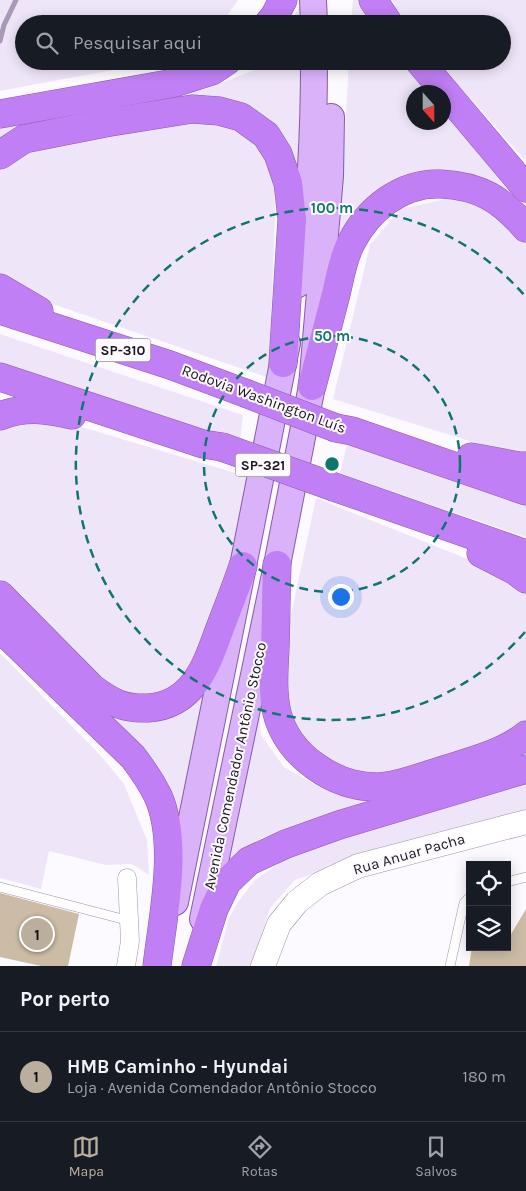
<!DOCTYPE html>
<html lang="pt">
<head>
<meta charset="utf-8">
<style>
  :root { --surface:#171b24; --page:#20242c; --text:#f1f3f6; --muted:#9ea1a6; --line:#363941; --accent:#bbae9c }
  body { margin:0; font-family:Karla,sans-serif; background:var(--page); color:var(--text) }
  .controls { position:absolute; right:15px; bottom:15px; display:grid; overflow:hidden; border-radius:0px; box-shadow:0 2px 12px #0003 }
  .controls button { width:45px; height:45px; display:grid; place-items:center; padding:0; border:0; border-bottom:1px solid var(--line); background:var(--surface); color:var(--text); font:25px sans-serif }
  .compass { position:absolute; left:406px; top:85px; width:45px; height:45px; border-radius:50%; background:var(--surface); box-shadow:0 2px 12px #0003; rotate:159deg }
  .you { position:absolute; left:340px; top:596px; width:18px; height:18px; margin:-12px; border:4px solid #fff; border-radius:50%; background:#1a73e8; box-shadow:0 0 0 8px #1a73e833 }
  .badge { display:grid; place-items:center; width:32px; height:32px; border-radius:50%; background:var(--accent); color:#111; font-size:16px; font-weight:700 }
  .pin { position:absolute; translate:-50% -50%; border:2px solid #fff; box-shadow:0 1px 5px #0006 }
  .list { margin:0; padding:0; list-style:none }
  h2 { display:flex; justify-content:space-between; align-items:center; height:65px; margin:0; padding:0 20px; font-size:21px }
  h2 small { font-size:16px; font-weight:400; color:var(--muted) }
  .list li { display:grid; grid-template-columns:32px 1fr auto; gap:15px; align-items:center; box-sizing:border-box; height:90px; padding:0 20px; border-top:1px solid var(--line) }
  .list b { display:block; font-size:19px; white-space:nowrap }
  .list p { margin:0; font-size:16px; white-space:nowrap; color:var(--muted) }
  .list em { font-size:16px; font-style:normal; color:var(--muted) }
  .icon { flex:none; width:28px; height:28px; fill:none; stroke:currentColor; stroke-width:2; stroke-linecap:round; stroke-linejoin:round }
  .map { position:relative; flex:none; width:526px; height:966px; overflow:hidden }
  .search { position:absolute; background:var(--surface); box-shadow:0 2px 12px #0003; left:15px; right:15px; top:15px; height:55px; display:flex; align-items:center; gap:12px; box-sizing:border-box; padding:0 18px; border-radius:28px; color:var(--muted); font-size:19px }
  .sheet { height:155px; background:var(--surface) }
  nav { display:flex; justify-content:space-around; align-items:center; box-sizing:border-box; height:70px; border-top:1px solid var(--line); background:var(--surface); font-size:14px; color:var(--muted) }
  nav a { display:grid; justify-items:center; gap:2px }
  nav .on { color:var(--accent) }
  .map>svg:first-child { display:block }
  .green { fill:#efe5f9 }
  .lines { fill:none; stroke-linecap:round; stroke-linejoin:round }
  .stream { stroke:#a899b7; stroke-width:5 }
  .building { fill:#ccbca6 }
  .lane-casing { stroke:#9e93a9; stroke-width:10 }
  .street-casing { stroke:#9e93a9; stroke-width:19 }
  .secondary-casing { stroke:#9e93a9; stroke-width:25 }
  .primary-casing { stroke:#875aaa; stroke-width:28 }
  .highway-casing { stroke:#875aaa; stroke-width:29 }
  .lane { stroke:#fff; stroke-width:9 }
  .street { stroke:#fff; stroke-width:18 }
  .secondary { stroke:#fff; stroke-width:24 }
  .primary { stroke:#dab2f9; stroke-width:26 }
  .highway { stroke:#c17ff5; stroke-width:28 }
  .highway-bridge-casing { stroke:#875aaa; stroke-width:29; stroke-linecap:butt }
  .highway-bridge { stroke:#c17ff5; stroke-width:28 }
  .ring { fill:none; stroke:#0f766e; stroke-width:2.5; stroke-dasharray:9 6 }
  .labels { text-anchor:middle; dominant-baseline:central; stroke-width:4; stroke-linejoin:round; paint-order:stroke }
  .shield { fill:#fcfaff; stroke:#5e5a62; stroke-width:1 }
  .shield-label { font-size:14px; font-weight:bold; fill:#1b161f }
  .street-label { font-size:15px; fill:#1b161f; stroke:#fcfaff }
  .centre { fill:#0f766e; stroke:#fcfaff; stroke-width:2.5 }
  .ring-label { font-size:15px; text-anchor:middle; font-weight:bold; fill:#0f766e; stroke:#fcfaff; stroke-width:4; stroke-linejoin:round; paint-order:stroke }
</style>
</head>
<body>
<div class="map">
<svg width="526" height="966" viewBox="0 0 526 966">
  <rect width="100%" height="100%" fill="#fcfaff"/>
  <g class="green">
    <polygon points="0,0 238,0 224,20 219,24 24,24 24,61 160,61 0,91"/>
    <polygon points="353,0 359,0 379,24 351,24"/>
    <polygon points="392,0 526,0 526,161 437,61 502,61 502,24 404,24"/>
    <polygon points="301,4 301,24 289,24"/>
    <polygon points="268,61 301,61 301,176 241,108 0,142 0,123 206,89 265,66"/>
    <polygon points="349,61 411,61 438,92 414,92 414,122 444,122 444,99 526,196 526,213 511,196 482,177 444,171 362,206 339,233"/>
    <polygon points="196,117 230,124 262,144 274,178 275,217 269,378 35,298 0,275 0,165 25,147"/>
    <polygon points="455,197 502,212 526,240 526,454 502,451 333,399 370,245 400,209"/>
    <polygon points="0,334 243,415 240,441 0,363"/>
    <polygon points="65,422 252,478 229,576 198,666 180,687 142,699 110,691 0,579 0,429 14,423"/>
    <polygon points="347,444 526,504 526,537 340,474"/>
    <polygon points="316,498 507,575 526,593 526,723 492,745 403,774 360,779 317,758 293,731 281,693 284,647"/>
    <polygon points="0,606 126,718 209,686 179,838 165,792 0,615"/>
    <polygon points="0,653 100,755 124,784 147,840 149,875 132,864 106,865 49,851 41,889 0,878"/>
    <polygon points="258,696 261,735 284,767 318,786 357,799 522,750 526,745 526,759 261,838 219,871"/>
    <polygon points="526,784 526,810 419,839 295,880 270,908 258,946 254,966 216,966 229,918 238,902 255,880 294,853"/>
  </g>
  <g class="lines">
    <polyline class="stream" points="0,41 4,25 16,0"/>
  </g>
  <g class="building">
    <polygon points="0,893 79,914 68,966 41,966 0,957"/>
    <polygon points="526,909 526,966 469,966 472,947 507,947 507,941"/>
  </g>
  <g class="lines">
    <g class="lane-casing">
      <g id="lane">
        <polyline points="507,882 526,877"/>
        <polyline points="0,887 130,921"/>
        <polyline points="450,966 464,903 470,897"/>
      </g>
    </g>
    <g class="street-casing">
      <polyline id="street" points="126,966 130,941 127,878"/>
    </g>
    <g class="secondary-casing">
      <polyline id="secondary" points="263,966 279,924 297,902 320,884 358,866 526,822"/>
    </g>
    <g class="primary-casing">
      <g id="primary">
        <polyline points="313,0 314,24"/>
        <path d="M298 284C311 210 314 136 314 61"/>
        <polyline points="175,902 243,566 287,343"/>
        <polyline points="203,919 277,565 312,386 330,176 331,117"/>
      </g>
    </g>
    <g class="highway-casing">
      <g id="highway">
        <polyline points="373,0 389,24"/>
        <polyline points="268,24 274,17 283,0"/>
        <polyline points="419,61 526,188"/>
        <polyline points="0,114 174,83 212,71 227,61"/>
        <polyline points="0,155 24,139 105,123 192,109 219,111 241,117 266,135 278,154 288,183 292,219 283,363"/>
        <polyline points="0,288 39,311"/>
        <polyline points="0,310 170,365 245,393"/>
        <polyline points="0,377 203,444 222,447"/>
        <path d="M312 386C320 355 328 325 336 294 340 277 343 258 351 243 368 209 402 182 441 184 480 186 501 199 526 228"/>
        <path d="M0 416C25 406 46 409 72 415"/>
        <polyline points="336,428 352,431 526,491"/>
        <polyline points="471,457 519,466 526,466"/>
        <polyline points="334,487 526,554"/>
        <polyline points="481,553 514,570 526,579"/>
        <path d="M277 565C276 593 276 621 275 649 274 670 272 692 277 713 288 756 334 787 377 787 394 787 412 780 428 775 459 764 501 756 526 735"/>
        <path d="M0 595 92 688C112 703 124 709 148 708 194 705 207 664 220 628 228 607 236 587 243 566"/>
        <path d="M0 628 133 757C143 770 151 782 158 796 179 843 163 915 157 966"/>
        <polyline points="196,966 214,909 227,882 249,861 286,844 339,825 526,769"/>
      </g>
    </g>
    <use href="#lane" class="lane"/>
    <use href="#street" class="street"/>
    <use href="#secondary" class="secondary"/>
    <use href="#primary" class="primary"/>
    <use href="#highway" class="highway"/>
    <g class="highway-bridge-casing">
      <g id="highway-bridge">
        <polyline points="245,393 336,428"/>
        <polyline points="222,447 334,487"/>
      </g>
    </g>
    <use href="#highway-bridge" class="highway-bridge"/>
  </g>
  <g class="ring">
    <circle cx="332" cy="464" r="128"/>
    <path d="M525 632A256 256 0 1 1 525 296"/>
  </g>
  <g class="labels">
    <g class="shield">
      <rect x="95.5" y="338.5" width="55" height="23" rx="4"/>
      <rect x="235.5" y="453.5" width="55" height="23" rx="4"/>
    </g>
    <g class="shield-label">
      <text x="123" y="350">SP-310</text>
      <text x="263" y="465">SP-321</text>
    </g>
    <g class="street-label">
      <text transform="translate(264 399) rotate(20)">Rodovia Washington Luís</text>
      <text transform="translate(235 766) rotate(-78)">Avenida Comendador Antônio Stocco</text>
      <text transform="translate(409 854) rotate(-16)">Rua Anuar Pacha</text>
    </g>
  </g>
  <circle cx="332" cy="464" r="8" class="centre"/>
  <g class="ring-label">
    <text x="332" y="213">100 m</text>
    <text x="332" y="341">50 m</text>
  </g>
</svg>
<div class="controls">
<button><svg class="icon" aria-label="locate" viewBox="0 0 24 24"><circle cx="12" cy="12" r="6"/><path d="M12 2v4M12 18v4M2 12h4M18 12h4"/></svg></button>
<button><svg class="icon" aria-label="layers" viewBox="0 0 24 24"><path d="M12 4l9 5-9 5-9-5zM3 14l9 5 9-5"/></svg></button>
</div>
<svg class="compass" viewBox="-18 -18 36 36"><path d="M0-13l5 13h-10z" fill="#e53935"/><path d="M0 13l5-13h-10z" fill="#9ea1a6"/></svg>
<div class="you"></div>
<div class="pin badge" style="left:37px;top:934px">1</div>
<div class="search"><svg class="icon" aria-label="search" viewBox="0 0 24 24"><circle cx="10" cy="10" r="6"/><path d="M15 15l6 6"/></svg>Pesquisar aqui</div>
</div>
<section class="sheet">
<h2>Por perto<small></small></h2>
<ul class="list">
<li><span class="badge">1</span><div><b>HMB Caminho - Hyundai</b><p>Loja · Avenida Comendador Antônio Stocco</p></div><em>180 m</em></li>
</ul>
</section>
<nav>
<a class="on"><svg class="icon" aria-label="map" viewBox="0 0 24 24"><path d="M3 6l6-2 6 2 6-2v14l-6 2-6-2-6 2zM9 4v14M15 6v14"/></svg>Mapa</a>
<a><svg class="icon" aria-label="directions" viewBox="0 0 24 24"><path d="M12 3l9 9-9 9-9-9zM9 14v-3h6M13 9l2 2-2 2"/></svg>Rotas</a>
<a><svg class="icon" aria-label="saved" viewBox="0 0 24 24"><path d="M7 4h10v16l-5-4-5 4z"/></svg>Salvos</a>
</nav>
</body>
</html>
